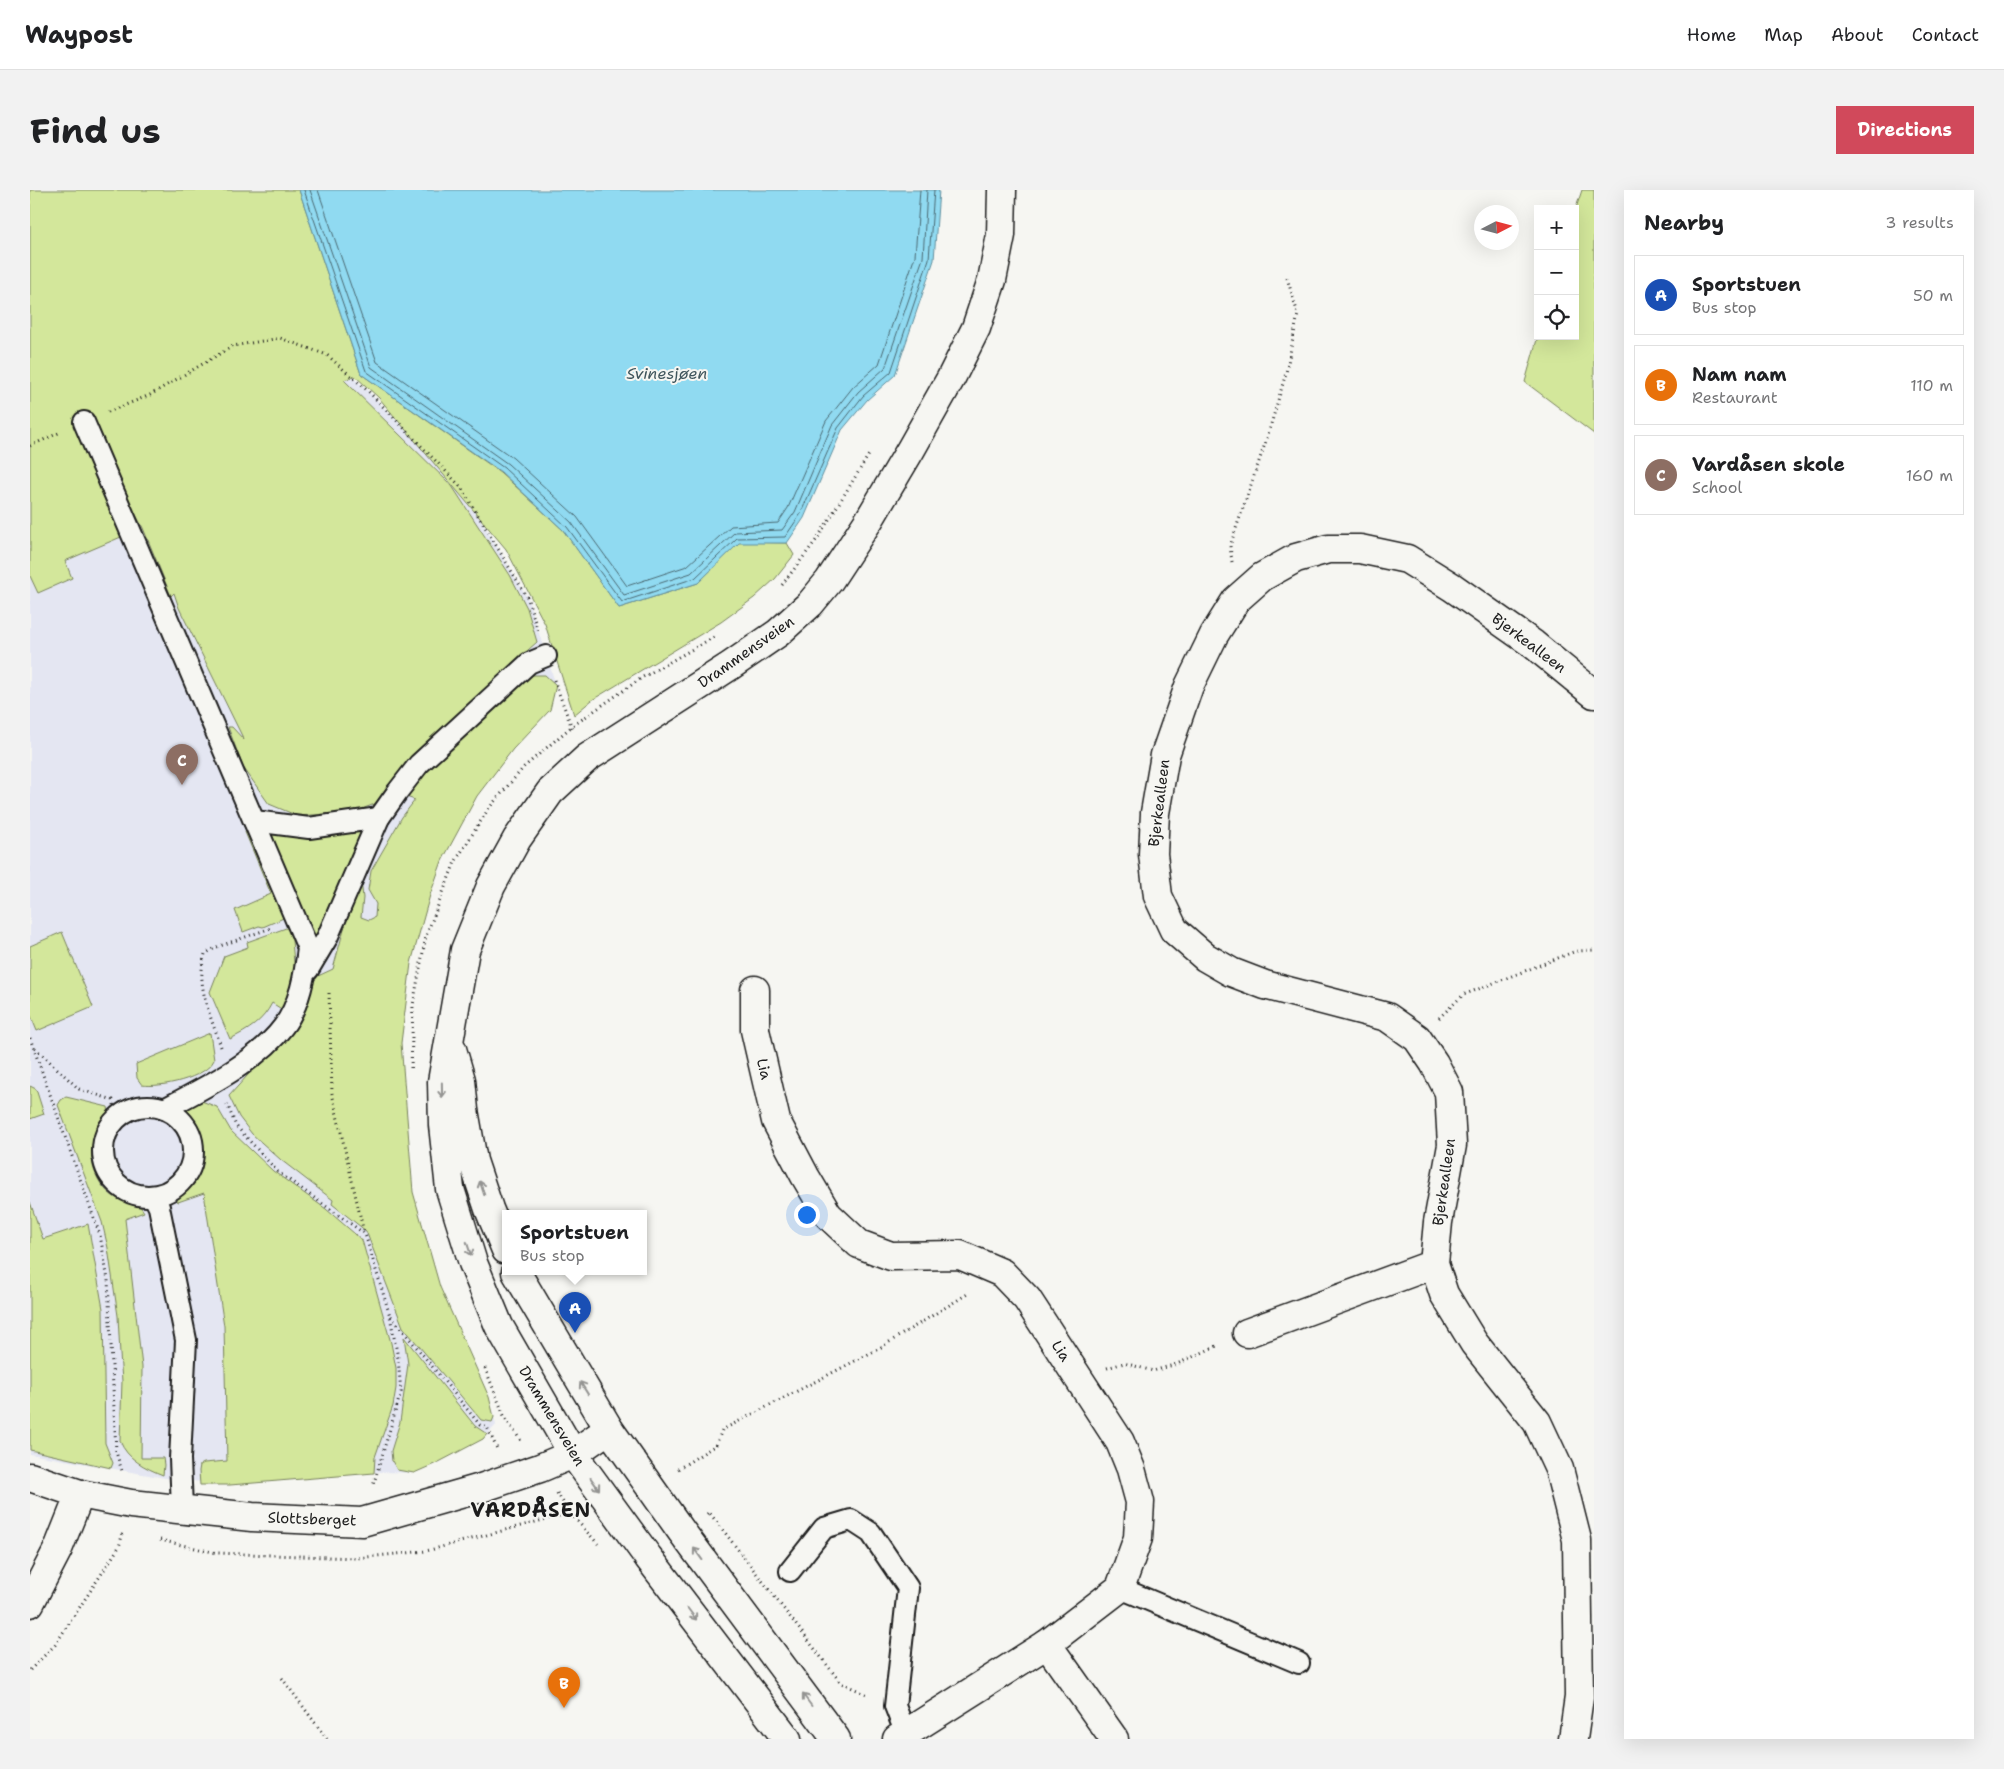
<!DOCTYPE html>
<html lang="en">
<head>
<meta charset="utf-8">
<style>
  :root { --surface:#fff; --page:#f2f2f2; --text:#202124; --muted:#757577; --line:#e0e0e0; --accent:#d1495b }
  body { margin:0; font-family:"Shantell Sans",sans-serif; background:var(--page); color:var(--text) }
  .controls { position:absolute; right:15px; top:15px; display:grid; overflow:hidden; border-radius:0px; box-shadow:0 5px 20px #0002 }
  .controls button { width:45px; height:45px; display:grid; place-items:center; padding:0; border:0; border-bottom:1px solid var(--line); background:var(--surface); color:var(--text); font:25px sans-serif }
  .compass { position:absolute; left:1444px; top:15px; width:45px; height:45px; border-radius:50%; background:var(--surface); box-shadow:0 5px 20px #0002; rotate:84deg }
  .you { position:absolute; left:776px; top:1024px; width:18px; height:18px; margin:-12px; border:4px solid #fff; border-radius:50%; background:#1a73e8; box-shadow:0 0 0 8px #1a73e833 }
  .badge { display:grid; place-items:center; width:32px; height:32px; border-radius:50%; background:var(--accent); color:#fff; font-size:16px; font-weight:700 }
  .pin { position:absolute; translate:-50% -41px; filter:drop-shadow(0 1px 2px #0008) }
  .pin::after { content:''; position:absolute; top:26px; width:18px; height:15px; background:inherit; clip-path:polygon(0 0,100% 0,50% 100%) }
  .popup { position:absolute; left:472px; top:1020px; width:145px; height:65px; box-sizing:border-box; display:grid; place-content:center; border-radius:0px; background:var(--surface); filter:drop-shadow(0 1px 4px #0005); font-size:16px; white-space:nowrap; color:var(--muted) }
  .popup b { font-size:19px; color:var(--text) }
  .popup::after { content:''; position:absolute; left:50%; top:100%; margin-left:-10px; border:10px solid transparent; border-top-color:var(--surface) }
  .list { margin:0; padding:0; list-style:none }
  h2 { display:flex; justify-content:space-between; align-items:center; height:65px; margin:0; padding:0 20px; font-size:21px }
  h2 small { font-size:16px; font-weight:400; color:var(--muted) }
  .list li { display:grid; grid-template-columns:32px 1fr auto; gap:15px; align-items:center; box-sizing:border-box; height:80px; margin:0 10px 10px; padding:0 10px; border:1px solid var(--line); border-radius:0px }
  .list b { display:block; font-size:19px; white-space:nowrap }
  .list p { margin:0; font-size:16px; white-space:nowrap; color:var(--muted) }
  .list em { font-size:16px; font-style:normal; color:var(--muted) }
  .icon { flex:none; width:28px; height:28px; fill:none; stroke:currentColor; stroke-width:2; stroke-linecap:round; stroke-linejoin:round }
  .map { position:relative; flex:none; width:1564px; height:1549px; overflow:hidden; border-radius:0px }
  header { display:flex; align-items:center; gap:30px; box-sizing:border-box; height:70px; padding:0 25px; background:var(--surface); border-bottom:1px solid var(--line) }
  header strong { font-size:24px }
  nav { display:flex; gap:28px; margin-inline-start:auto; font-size:18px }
  .intro { display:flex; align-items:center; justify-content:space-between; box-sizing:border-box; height:120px; padding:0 30px }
  h1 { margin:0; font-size:35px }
  .button { padding:12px 22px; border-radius:0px; background:var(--accent); color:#fff; font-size:18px; font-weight:700 }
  main { display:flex; gap:30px; padding:0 30px }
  aside { flex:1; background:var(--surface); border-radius:0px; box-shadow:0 5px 20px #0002 }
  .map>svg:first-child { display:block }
  .built { fill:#e4e6f2 }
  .green { fill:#d3e79b; stroke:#78825c }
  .water { fill:#90daf1; stroke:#628e9c }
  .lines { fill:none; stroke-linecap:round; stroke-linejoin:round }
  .shore { stroke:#4a6871; stroke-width:1 }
  .lane-casing { stroke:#1c1c1c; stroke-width:24 }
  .street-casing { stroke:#1c1c1c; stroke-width:31 }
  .secondary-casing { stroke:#1c1c1c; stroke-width:31 }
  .path { stroke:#1c1c1c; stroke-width:3; stroke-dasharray:1 4; stroke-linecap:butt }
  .lane { stroke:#f6f6f2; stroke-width:20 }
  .street { stroke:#f6f6f2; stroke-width:28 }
  .secondary { stroke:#f6f6f2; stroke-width:28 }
  .oneway { stroke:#949492 }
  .labels { text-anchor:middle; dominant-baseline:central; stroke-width:4; stroke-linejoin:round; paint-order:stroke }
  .street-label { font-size:15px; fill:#1c1c1c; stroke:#f6f6f2 }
  .water-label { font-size:16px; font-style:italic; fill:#3f555c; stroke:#f6f6f2 }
  .district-label { font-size:20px; font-weight:bold; letter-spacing:1px; fill:#1c1c1c; stroke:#f6f6f2 }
</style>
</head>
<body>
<header>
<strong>Waypost</strong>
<nav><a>Home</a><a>Map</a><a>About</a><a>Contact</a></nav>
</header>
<div class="intro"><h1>Find us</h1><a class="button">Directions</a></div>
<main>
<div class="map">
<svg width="1564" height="1549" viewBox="0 0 1564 1549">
  <rect width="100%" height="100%" fill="#f6f6f2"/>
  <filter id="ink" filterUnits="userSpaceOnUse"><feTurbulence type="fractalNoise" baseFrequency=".02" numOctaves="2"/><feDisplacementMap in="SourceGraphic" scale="10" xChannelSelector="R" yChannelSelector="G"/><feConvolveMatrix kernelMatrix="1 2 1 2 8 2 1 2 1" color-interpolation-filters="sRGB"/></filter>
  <g filter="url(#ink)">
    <polygon class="built" points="297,165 337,200 431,297 497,407 526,495 520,520 483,559 447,606 412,671 400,705 381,773 371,853 383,1002 410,1097 459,1207 466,1235 453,1249 409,1272 384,1283 321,1281 200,1295 135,1288 0,1264 0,256"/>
    <g class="green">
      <polygon points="0,0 269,0 331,184 470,282 533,340 589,418 668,393 709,352 757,353 764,365 745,389 724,408 691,432 562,510 544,525 515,434 476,359 349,208 325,186 314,190 422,296 480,385 497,418 507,452 451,502 383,578 350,612 324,622 268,626 239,614 213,577 198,537 202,537 214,550 149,418 144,403 141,406 113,338 78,272 67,282 64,282 91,347 35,371 42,388 8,403 0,386"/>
      <polygon points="1552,0 1564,0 1564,244 1495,192 1508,146 1545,146 1545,21"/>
      <polygon points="497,485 515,485 526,495 520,520 483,559 447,606 412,671 400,705 381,773 371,853 383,1002 410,1097 459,1207 464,1227 462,1232 451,1230 373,1137 336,1041 302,1014 303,1010 251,970 222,944 209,927 199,906 226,876 275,796 288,786 303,779 321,713 331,690 333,708 331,727 339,730 345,727 346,714 338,700 341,681 372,627 385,610 370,605"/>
      <polygon points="334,638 293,747 280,751 271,714 238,640"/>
      <polygon points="215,642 226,652 258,726 233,737 229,736 213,742 205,720 241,704"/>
      <path d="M256 738 261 739 265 784 253 820 242 813C233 831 219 840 200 849L180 802 194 766 218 757 217 752Z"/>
      <polygon points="32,742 63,817 7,841 0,824 0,756"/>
      <path d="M180 843 184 870C176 888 130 898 112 895L107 888 106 874Z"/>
      <polygon points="0,896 6,899 14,924 0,929"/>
      <path d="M36 907 78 917 79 924C73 931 68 939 64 948 56 969 67 999 88 1009 94 1012 101 1012 108 1013L114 1022 95 1029 112 1177 111 1268H133L134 1275 133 1285C115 1278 97 1269 90 1251L92 1191 90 1164 88 1126 78 1058 72 1032 28 915 31 910Z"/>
      <polygon points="169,910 187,917 201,941 243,981 296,1019 332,1050 361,1153 366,1178 366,1198 363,1216 345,1267 344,1283 200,1295 170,1295 169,1281 170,1275 174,1273 197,1271 194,1136 174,1003 148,1012 143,1002 155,992 164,974 169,953 166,937 151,918"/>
      <polygon points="0,1012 13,1049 58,1034 73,1119 75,1253 83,1273 81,1278 0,1260"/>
      <polygon points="374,1147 445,1236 457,1244 453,1249 409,1272 384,1283 367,1280 362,1271 361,1261 370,1232 378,1174"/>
    </g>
    <polygon class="water" points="269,0 909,0 904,70 865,185 837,210 812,240 774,328 757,353 709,353 668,393 589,418 533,340 471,282 331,184"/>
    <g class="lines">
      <g class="shore">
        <polyline points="274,0 336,181 474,278 537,337 592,412 665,388 707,348 755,347 770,325 808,238 833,206 861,182 899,69 904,0"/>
        <polyline points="280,0 341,177 478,274 541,332 594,405 661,383 705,342 752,340 765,322 802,235 828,202 855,178 893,68 897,0"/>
        <polyline points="288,0 347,172 483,268 547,327 597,396 657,376 701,336 748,333 758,318 796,231 823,197 849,174 885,66 890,0"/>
      </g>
      <g class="lane-casing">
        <g id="lane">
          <path d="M54 232 278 758C275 784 270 815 253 837 227 872 172 899 134 919"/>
          <polyline points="224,631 279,638 349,628"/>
          <polyline points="278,780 297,748 349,628 368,601 389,574 499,473 516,466"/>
          <circle cx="118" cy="961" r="45"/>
          <polyline points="124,1007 129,1017 156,1150 150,1269 152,1318"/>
          <polyline points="760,1381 794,1338 821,1330 841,1343 878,1398 865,1516 875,1542"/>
          <polyline points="1090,1398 1269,1473"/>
        </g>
      </g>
      <g class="street-casing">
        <g id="street">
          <polyline points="725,800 725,840 746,931 775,986 798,1025 829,1054 861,1066 930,1065 972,1083 997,1109 1090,1252 1101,1279 1110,1312 1108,1348 1090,1398 1017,1454 867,1549"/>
          <polyline points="1217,1143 1404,1074"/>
          <polyline points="0,1287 50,1304 101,1314 222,1327 332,1332 451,1298 510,1278 543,1264 579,1239"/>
          <polyline points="0,1413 28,1359 50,1304"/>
          <polyline points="1017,1454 1084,1549"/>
          <polyline points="1543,1549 1549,1507 1547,1350 1529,1279 1507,1232 1444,1153 1414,1104 1404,1074 1408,1032 1422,955 1419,902 1404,873 1387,848 1357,827 1235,795 1201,782 1175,767 1144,740 1128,706 1123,664 1125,623 1135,565 1159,496 1184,445 1206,410 1232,387 1266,368 1298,359 1330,359 1377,369 1422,397 1503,454 1564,504"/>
        </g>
      </g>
      <g class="secondary-casing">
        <g id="secondary">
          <polyline points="422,859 431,890 434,920 443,971 459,1019 476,1060"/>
          <polyline points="486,1082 579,1239 652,1342 806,1549"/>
          <polyline points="757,1549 618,1367 543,1264 469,1136 443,1073 420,999 413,935 412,892 435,760 461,696 487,649 520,602 557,568 700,476 748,443 780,414 799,391 839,330 881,259 921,188 946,138 962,90 971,45 972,0"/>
        </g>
      </g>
      <g class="path">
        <polyline points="78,222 120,205 203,156 250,148 297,165 337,200 431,297 497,407 508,441"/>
        <polyline points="0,256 31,242"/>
        <polyline points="1202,372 1200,356 1237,248 1256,183 1268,124 1257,88"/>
        <polyline points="752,395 787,349 840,263"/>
        <polyline points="524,490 542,538"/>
        <polyline points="299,803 302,903 334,1043"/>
        <polyline points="1409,828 1433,805 1546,761 1564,760"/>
        <polyline points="0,848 70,1045 78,1090 86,1262 92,1281"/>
        <path d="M191 857C181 826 165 796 175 764L187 757 241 738"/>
        <polyline points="5,858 49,899 83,910 87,928"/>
        <polyline points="381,878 383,815 396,746 425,672 459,618 494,577 541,537 613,487 684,447"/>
        <polyline points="197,914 206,936 248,982 335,1044 360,1126 368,1168 371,1202 343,1296"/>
        <polyline points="361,1126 450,1235 457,1237 468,1261"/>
        <polyline points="455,1178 475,1228 492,1252"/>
        <polyline points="1077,1178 1094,1173 1123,1181 1147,1174 1189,1155"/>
        <polyline points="648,1279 686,1255 692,1240 848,1159 939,1103"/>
        <polyline points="527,1303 540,1323 568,1354"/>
        <polyline points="677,1324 679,1322 811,1493 839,1505"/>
        <polyline points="130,1350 187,1363 326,1368 396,1361 540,1323"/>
        <polyline points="0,1480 25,1455 89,1357 93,1342"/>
        <polyline points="252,1488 297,1549"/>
      </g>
      <use href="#lane" class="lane"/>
      <use href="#street" class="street"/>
      <use href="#secondary" class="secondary"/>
    </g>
    <defs><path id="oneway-shaft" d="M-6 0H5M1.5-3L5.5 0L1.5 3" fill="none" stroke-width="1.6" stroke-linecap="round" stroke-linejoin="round" transform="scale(1.25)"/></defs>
    <g class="oneway">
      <use href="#oneway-shaft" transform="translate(412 900) rotate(89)"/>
      <use href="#oneway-shaft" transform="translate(452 998) rotate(-108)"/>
      <use href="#oneway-shaft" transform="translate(439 1059) rotate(72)"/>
      <use href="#oneway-shaft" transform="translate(554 1198) rotate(-122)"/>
      <use href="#oneway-shaft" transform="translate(565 1294) rotate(54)"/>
      <use href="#oneway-shaft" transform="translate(668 1364) rotate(-126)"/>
      <use href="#oneway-shaft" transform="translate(662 1424) rotate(53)"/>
      <use href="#oneway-shaft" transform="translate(777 1510) rotate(-127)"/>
    </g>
  </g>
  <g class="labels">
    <g class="street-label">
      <text transform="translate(1499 453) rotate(37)">Bjerkealleen</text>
      <text transform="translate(716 462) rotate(-35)">Drammensveien</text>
      <text transform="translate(1129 613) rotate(-83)">Bjerkealleen</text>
      <text transform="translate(734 879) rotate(77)">Lia</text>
      <text transform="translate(1414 992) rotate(-82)">Bjerkealleen</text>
      <text transform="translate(1031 1161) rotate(57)">Lia</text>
      <text transform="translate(522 1226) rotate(59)">Drammensveien</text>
      <text transform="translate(282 1329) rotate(2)">Slottsberget</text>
    </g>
    <g class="water-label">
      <text x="637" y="183">Svinesjøen</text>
    </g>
    <g class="district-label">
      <text x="501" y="1320">VARDÅSEN</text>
    </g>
  </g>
</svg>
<div class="controls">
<button>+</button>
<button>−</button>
<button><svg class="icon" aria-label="locate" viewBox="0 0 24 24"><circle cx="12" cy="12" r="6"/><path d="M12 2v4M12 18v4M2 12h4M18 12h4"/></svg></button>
</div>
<svg class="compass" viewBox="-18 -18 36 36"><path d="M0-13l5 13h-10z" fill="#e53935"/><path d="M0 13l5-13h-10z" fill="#757577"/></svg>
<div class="you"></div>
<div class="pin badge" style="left:545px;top:1143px;background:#1a4fb4">A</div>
<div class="popup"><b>Sportstuen</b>Bus stop</div>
<div class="pin badge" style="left:534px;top:1518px;background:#e8710a">B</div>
<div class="pin badge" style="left:152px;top:595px;background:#8d6e63">C</div>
</div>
<aside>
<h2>Nearby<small>3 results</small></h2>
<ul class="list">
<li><span class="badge" style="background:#1a4fb4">A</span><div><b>Sportstuen</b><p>Bus stop</p></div><em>50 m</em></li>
<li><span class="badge" style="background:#e8710a">B</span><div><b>Nam nam</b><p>Restaurant</p></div><em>110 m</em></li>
<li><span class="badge" style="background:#8d6e63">C</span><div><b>Vardåsen skole</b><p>School</p></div><em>160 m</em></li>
</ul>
</aside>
</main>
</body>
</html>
